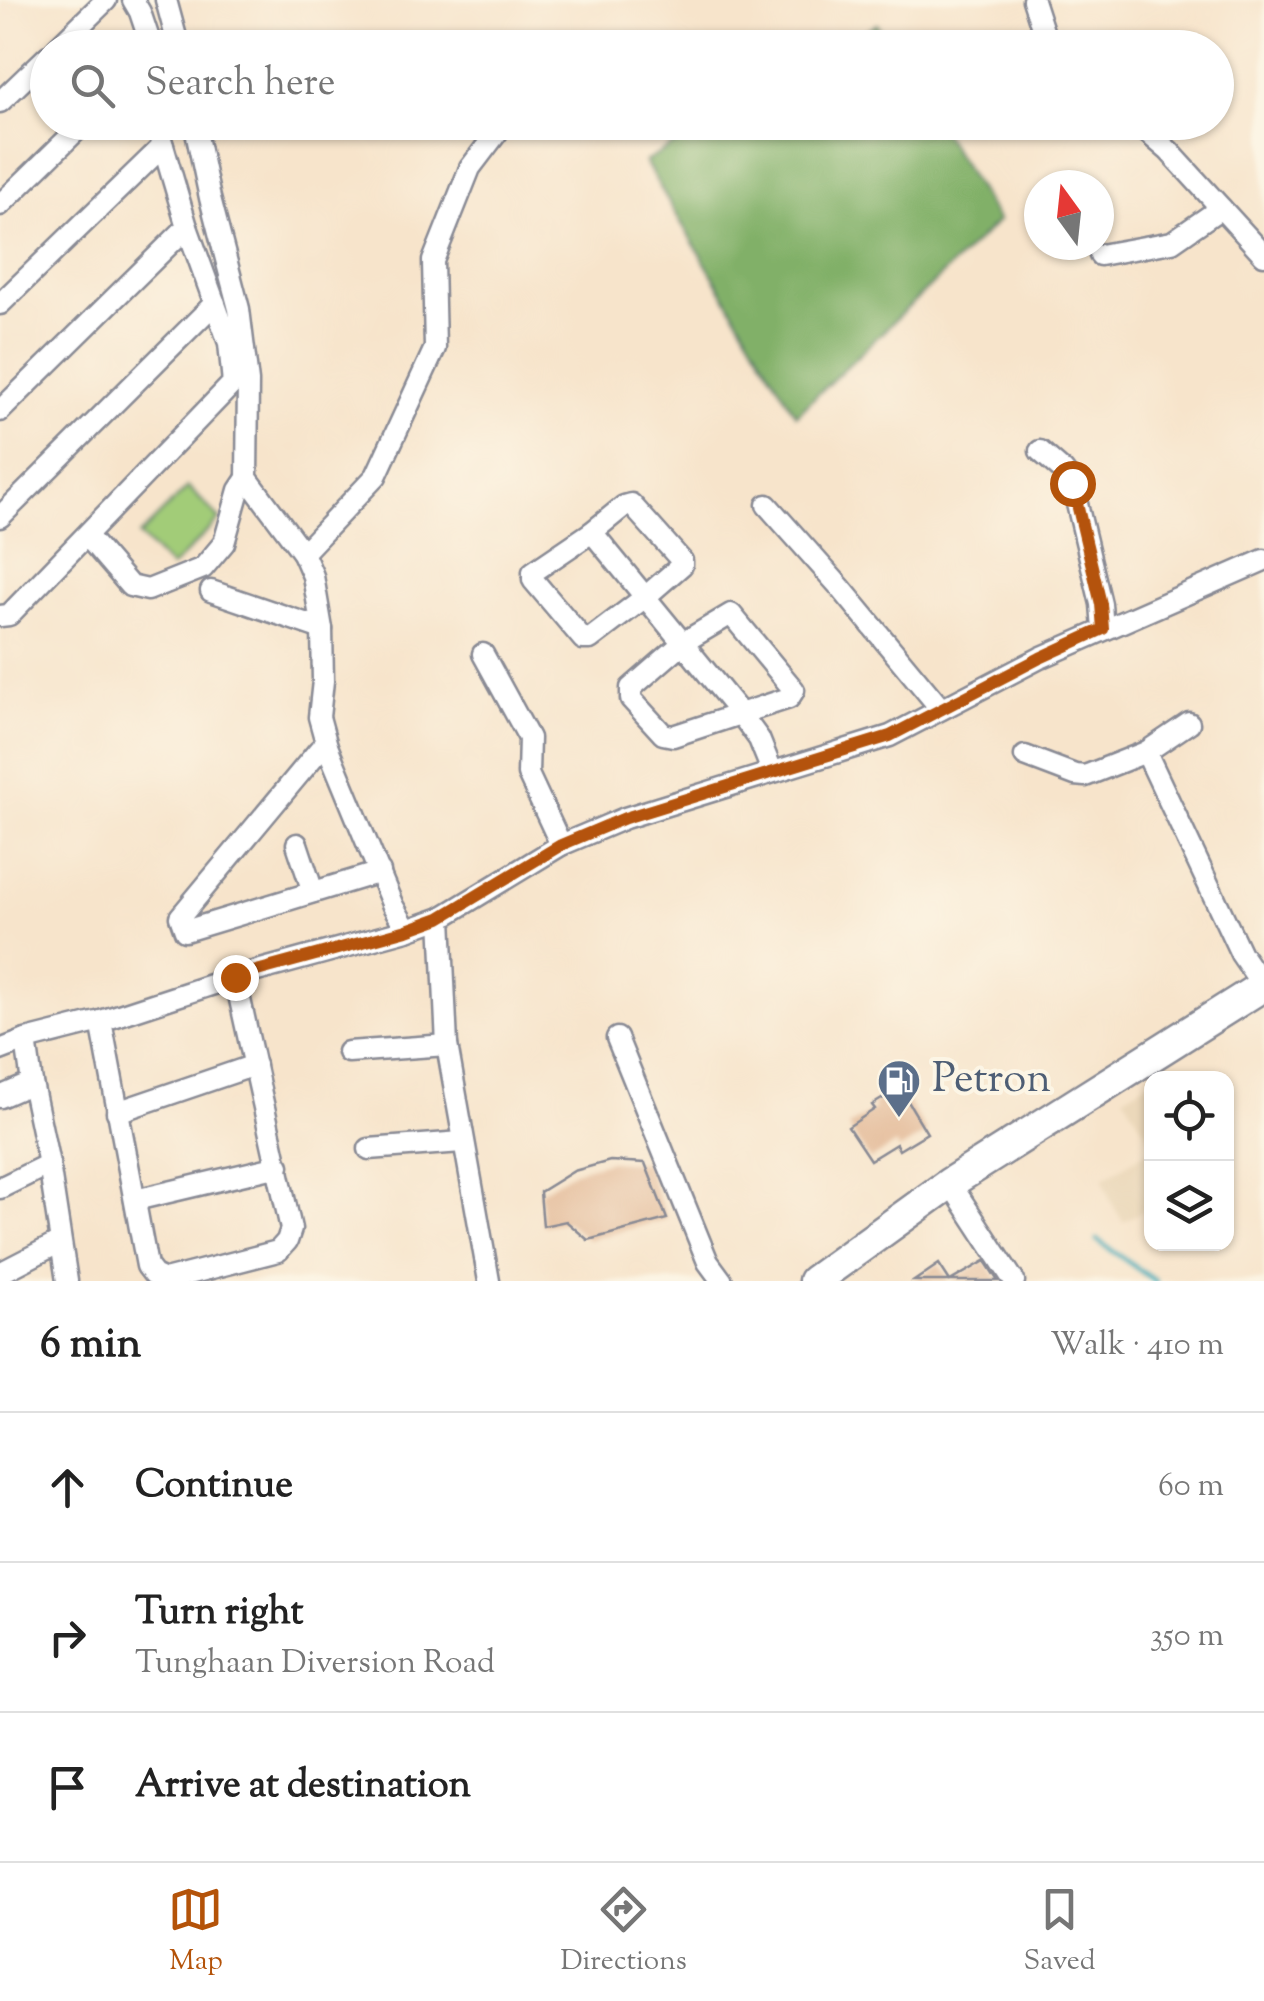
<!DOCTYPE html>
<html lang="en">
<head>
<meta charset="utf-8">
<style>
  :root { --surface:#fff; --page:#f2f2f2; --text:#222; --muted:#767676; --line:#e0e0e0; --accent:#b45309 }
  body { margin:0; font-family:"Sorts Mill Goudy",serif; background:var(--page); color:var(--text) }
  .controls { position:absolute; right:30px; bottom:30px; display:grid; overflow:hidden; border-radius:20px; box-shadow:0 2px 8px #0004 }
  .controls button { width:90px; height:90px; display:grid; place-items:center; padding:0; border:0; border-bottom:2px solid var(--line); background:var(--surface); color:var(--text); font:50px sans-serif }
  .compass { position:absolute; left:1024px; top:170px; width:90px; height:90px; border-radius:50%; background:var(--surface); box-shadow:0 2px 8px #0004; rotate:345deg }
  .stop { position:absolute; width:30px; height:30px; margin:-22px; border:8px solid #b45309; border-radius:50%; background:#fff }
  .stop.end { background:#b45309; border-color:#fff; box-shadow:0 2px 10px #0008 }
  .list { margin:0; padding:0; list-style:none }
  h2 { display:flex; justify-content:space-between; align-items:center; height:130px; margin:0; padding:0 40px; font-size:42px }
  h2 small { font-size:32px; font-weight:400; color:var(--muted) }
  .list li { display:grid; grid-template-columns:65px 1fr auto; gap:30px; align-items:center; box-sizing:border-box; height:150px; padding:0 40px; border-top:2px solid var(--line) }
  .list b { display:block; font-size:38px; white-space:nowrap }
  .list p { margin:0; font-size:32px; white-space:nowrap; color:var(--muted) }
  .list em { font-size:32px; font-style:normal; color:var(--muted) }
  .icon { flex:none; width:55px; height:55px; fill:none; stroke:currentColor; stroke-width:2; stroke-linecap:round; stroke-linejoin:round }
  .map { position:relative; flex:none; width:1264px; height:1281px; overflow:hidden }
  .search { position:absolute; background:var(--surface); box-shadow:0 2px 8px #0004; left:30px; right:30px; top:30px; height:110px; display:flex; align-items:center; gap:25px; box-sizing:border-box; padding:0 35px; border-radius:55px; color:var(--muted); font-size:38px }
  .sheet { height:580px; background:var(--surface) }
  nav { display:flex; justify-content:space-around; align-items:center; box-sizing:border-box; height:140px; border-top:2px solid var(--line); background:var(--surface); font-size:28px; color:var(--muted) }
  nav a { display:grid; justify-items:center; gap:5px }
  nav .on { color:var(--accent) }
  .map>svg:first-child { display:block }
  .built { fill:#ebd8ba }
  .green { fill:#a2cc78; stroke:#5e7e6b; stroke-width:2.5 }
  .forest { fill:#81b068; stroke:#4e7063; stroke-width:2.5 }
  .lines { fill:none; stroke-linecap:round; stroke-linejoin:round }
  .stream { stroke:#3baab8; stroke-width:5 }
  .building { fill:#e3b997 }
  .minor-casing { stroke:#898a94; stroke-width:25 }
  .highway-casing { stroke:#898a94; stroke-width:35 }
  .minor { stroke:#fff; stroke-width:20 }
  .highway { stroke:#fff; stroke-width:30 }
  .route { stroke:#b45309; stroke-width:12 }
  .labels { text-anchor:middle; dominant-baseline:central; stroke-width:8; stroke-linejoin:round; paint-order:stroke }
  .service-label { font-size:42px; fill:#4e5e75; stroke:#fcf5e5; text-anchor:start }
</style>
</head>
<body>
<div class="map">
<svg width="1264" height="1281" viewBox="0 0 1264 1281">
  <rect width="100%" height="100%" fill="#fcf5e5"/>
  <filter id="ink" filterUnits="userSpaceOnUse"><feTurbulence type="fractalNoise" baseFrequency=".01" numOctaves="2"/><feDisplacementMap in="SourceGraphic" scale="20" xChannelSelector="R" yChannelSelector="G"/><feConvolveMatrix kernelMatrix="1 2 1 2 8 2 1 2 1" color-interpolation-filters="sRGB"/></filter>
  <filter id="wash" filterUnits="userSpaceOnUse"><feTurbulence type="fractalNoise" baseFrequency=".0048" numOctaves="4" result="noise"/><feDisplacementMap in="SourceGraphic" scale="40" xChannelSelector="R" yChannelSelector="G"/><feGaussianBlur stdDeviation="2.25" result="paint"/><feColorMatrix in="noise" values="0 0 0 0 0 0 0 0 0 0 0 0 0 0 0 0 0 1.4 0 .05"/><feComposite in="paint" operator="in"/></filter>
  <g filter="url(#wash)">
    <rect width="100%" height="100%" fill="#f7e4cb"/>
    <g class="built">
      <polygon points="1151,1080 1152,1082 1151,1141 1124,1096"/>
      <polygon points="1151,1149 1151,1206 1123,1222 1110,1200 1103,1178"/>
    </g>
    <polygon class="green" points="188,487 220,519 171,568 139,536"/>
    <g class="forest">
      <polygon points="877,24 891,47 838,47"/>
      <polygon points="712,122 937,123 998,221 796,415 645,162"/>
    </g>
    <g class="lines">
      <polyline class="stream" points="1097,1240 1155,1281"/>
    </g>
    <g id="blocks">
      <g class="building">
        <polygon points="900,1088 927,1133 899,1150 896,1144 870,1160 848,1127 875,1109 872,1105"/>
        <polygon points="610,1161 645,1163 667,1219 588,1240 566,1221 543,1226 540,1192 574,1171"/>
        <polygon points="985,1261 998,1281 914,1281 939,1264 950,1281"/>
      </g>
    </g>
  </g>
  <g filter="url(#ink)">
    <use href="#blocks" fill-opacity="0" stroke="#898a94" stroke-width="2.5"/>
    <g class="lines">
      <g class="minor-casing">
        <g id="minor">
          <polyline points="133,0 140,12 152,48"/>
          <polyline points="166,0 179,48"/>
          <polyline points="1033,0 1045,37 1052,48"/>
          <polyline points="57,48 106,0"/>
          <polyline points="0,102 48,56"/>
          <polyline points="194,122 210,198 239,309 248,382 247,478 303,553 313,576 322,629 323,681 319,717 327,746 393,906 407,930"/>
          <polyline points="1135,122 1169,151 1264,255"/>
          <polyline points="0,205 85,122"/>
          <polyline points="1100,255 1172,242 1221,208"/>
          <polyline points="0,304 163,146"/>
          <polyline points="0,411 187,227"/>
          <polyline points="1040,451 1063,471 1072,483 1101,604 1103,629"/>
          <polygon points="631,504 682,561 682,565 644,598 590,639 583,639 533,580 533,572 592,532 624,506"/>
          <polyline points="767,505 840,587 941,709"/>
          <polyline points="0,517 215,303"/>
          <polyline points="592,532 740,713 759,739 772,771"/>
          <polyline points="87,536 130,586 148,590 203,568 224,543 239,490 247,478"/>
          <polyline points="303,553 376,476 435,348 433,261 470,168 505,122"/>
          <polyline points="211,591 322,629"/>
          <polygon points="731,614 794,690 789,698 673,736 663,734 631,699 631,688 684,642"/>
          <polyline points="0,616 9,615 233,383 229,343 187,227 156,122"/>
          <polyline points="483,654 529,738 528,774 561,845"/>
          <polyline points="327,746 319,750 180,917 185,931 380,872"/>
          <polyline points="1146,752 1241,954 1263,986"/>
          <polyline points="1025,756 1075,775 1085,776 1146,752 1189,723"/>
          <polyline points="297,844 313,892"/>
          <polyline points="441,918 447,1045 489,1281"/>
          <polyline points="101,1021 147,1266 154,1275 165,1280 278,1251 287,1241 291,1229 235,977"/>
          <polyline points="617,1038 708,1262 722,1281"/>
          <polyline points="26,1040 32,1083 49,1164 67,1281"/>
          <polyline points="0,1050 26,1040 101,1021 235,977 407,930 441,918 561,845 625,818 890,736 1040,658 1264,560"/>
          <polyline points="348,1052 447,1045"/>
          <polyline points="0,1097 32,1083"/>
          <polyline points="117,1112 255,1065"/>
          <polyline points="369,1149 462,1142"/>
          <polyline points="950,1183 1014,1281"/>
          <polyline points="0,1188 49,1164"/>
          <polyline points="135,1200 279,1166"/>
          <polyline points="0,1273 60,1242"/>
        </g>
      </g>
      <g class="highway-casing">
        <polyline id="highway" points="814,1281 950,1183 1264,985"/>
      </g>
      <use href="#minor" class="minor"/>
      <use href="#highway" class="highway"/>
    </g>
  </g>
  <g class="lines" filter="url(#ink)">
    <polyline class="route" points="235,977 407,930 440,918 561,845 625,818 890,736 1040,658 1103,629 1101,604 1072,483"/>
  </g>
  <defs>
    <g id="fuel-pin" transform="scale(2.25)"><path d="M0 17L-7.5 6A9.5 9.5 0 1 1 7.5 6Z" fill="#5c6f8a" stroke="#fcf5e5"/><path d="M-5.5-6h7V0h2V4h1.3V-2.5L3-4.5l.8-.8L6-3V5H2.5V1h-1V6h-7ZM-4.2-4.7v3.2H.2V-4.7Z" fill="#fff"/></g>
  </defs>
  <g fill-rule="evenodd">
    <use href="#fuel-pin" x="899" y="1081"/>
  </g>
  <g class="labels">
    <g class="service-label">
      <text x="932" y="1081">Petron</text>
    </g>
  </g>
</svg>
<div class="controls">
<button><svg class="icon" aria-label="locate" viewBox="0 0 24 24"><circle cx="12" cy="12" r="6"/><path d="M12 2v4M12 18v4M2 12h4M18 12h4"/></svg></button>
<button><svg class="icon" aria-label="layers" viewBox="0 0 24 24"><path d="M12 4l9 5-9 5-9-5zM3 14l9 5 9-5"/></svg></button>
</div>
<svg class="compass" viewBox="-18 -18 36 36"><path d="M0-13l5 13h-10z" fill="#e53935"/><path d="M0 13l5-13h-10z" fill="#767676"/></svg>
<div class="stop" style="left:1072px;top:483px"></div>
<div class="stop end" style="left:235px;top:977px"></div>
<div class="search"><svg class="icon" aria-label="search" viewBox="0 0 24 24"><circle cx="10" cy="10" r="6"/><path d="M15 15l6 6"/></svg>Search here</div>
</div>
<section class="sheet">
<h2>6 min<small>Walk · 410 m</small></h2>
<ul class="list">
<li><svg class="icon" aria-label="ahead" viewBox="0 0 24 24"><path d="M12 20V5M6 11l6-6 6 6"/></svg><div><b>Continue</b></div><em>60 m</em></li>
<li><svg class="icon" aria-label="right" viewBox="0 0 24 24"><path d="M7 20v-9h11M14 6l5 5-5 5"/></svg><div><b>Turn right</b><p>Tunghaan Diversion Road</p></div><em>350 m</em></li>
<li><svg class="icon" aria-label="arrive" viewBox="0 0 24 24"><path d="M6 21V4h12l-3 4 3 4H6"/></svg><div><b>Arrive at destination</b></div></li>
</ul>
</section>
<nav>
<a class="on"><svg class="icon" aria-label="map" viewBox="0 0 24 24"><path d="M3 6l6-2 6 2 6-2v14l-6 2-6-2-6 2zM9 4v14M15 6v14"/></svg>Map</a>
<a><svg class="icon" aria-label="directions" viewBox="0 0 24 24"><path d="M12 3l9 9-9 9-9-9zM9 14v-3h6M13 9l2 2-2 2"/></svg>Directions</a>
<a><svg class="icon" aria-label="saved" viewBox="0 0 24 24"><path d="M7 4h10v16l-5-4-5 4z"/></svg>Saved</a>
</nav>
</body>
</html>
